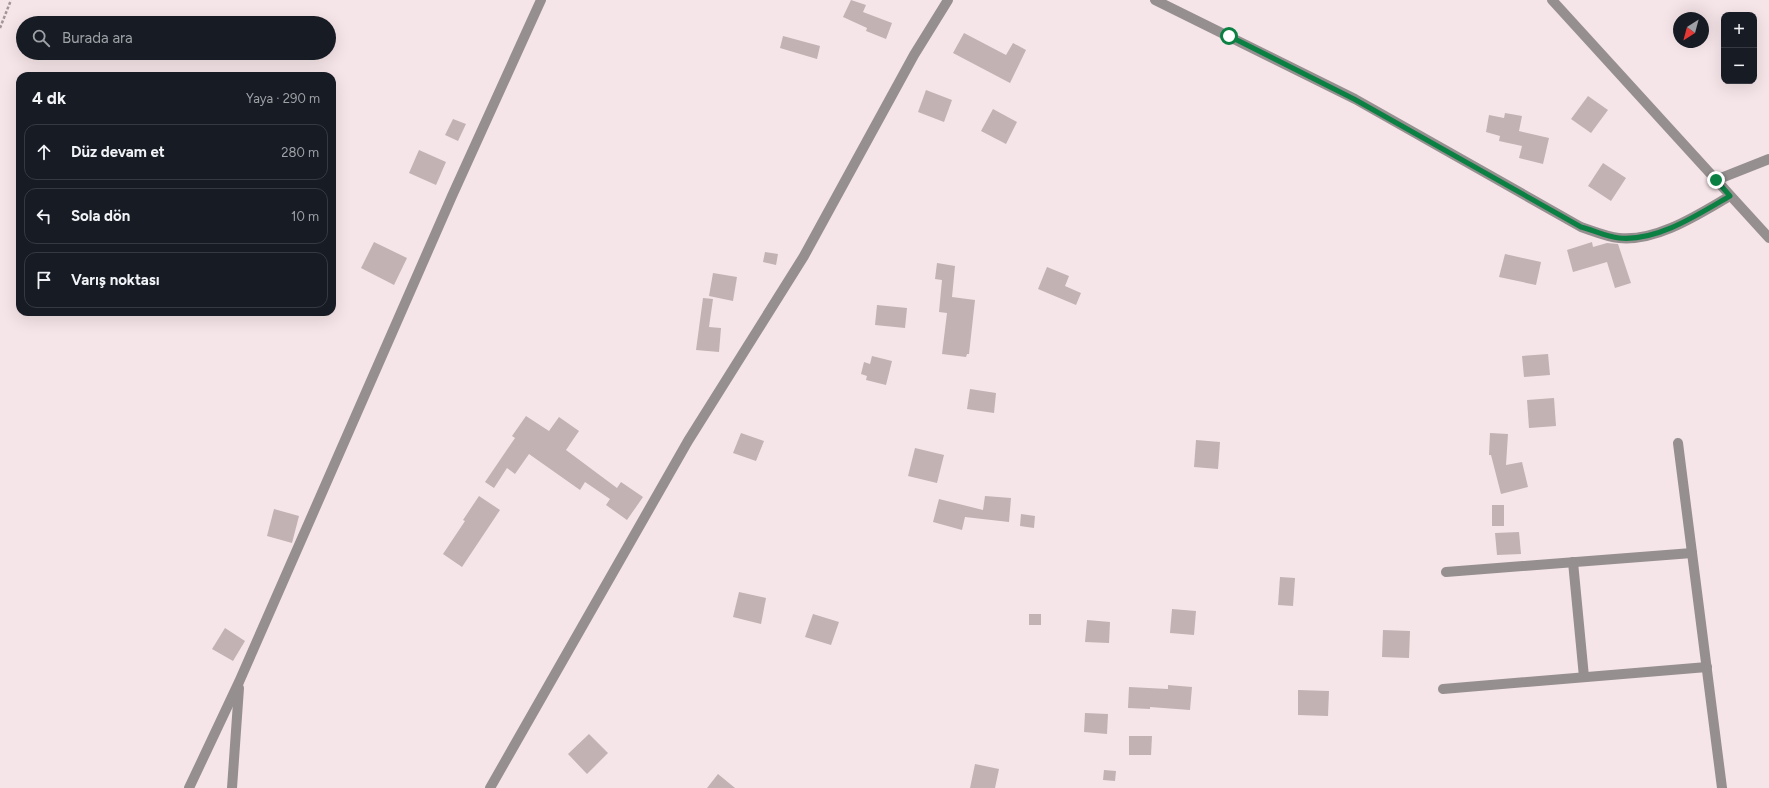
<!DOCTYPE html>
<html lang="tr">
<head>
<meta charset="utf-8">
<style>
  :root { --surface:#171b24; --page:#242831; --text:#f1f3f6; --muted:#9ea1a6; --line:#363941 }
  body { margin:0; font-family:Figtree,sans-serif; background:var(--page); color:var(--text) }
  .controls { position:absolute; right:12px; top:12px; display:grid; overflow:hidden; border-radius:8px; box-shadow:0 4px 16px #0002 }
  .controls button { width:36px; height:36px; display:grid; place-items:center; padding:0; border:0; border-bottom:1px solid var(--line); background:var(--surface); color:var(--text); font:20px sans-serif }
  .compass { position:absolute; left:1673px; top:12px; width:36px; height:36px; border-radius:50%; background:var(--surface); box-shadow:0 4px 16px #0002; rotate:216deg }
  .stop { position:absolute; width:12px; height:12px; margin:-9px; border:3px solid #0b8043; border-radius:50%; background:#fff }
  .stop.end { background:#0b8043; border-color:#fff; box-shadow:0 1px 4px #0008 }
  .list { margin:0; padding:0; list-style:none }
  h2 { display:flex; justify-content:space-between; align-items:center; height:52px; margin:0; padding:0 16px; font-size:17px }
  h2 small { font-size:13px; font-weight:400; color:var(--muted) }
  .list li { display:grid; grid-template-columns:26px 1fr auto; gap:12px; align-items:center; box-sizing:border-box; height:56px; margin:0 8px 8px; padding:0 8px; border:1px solid var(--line); border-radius:12px }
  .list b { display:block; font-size:15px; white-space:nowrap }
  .list em { font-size:13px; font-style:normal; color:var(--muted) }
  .icon { flex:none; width:22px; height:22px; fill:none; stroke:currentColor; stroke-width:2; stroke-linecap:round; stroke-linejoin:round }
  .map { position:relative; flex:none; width:1769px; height:788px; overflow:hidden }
  .search { position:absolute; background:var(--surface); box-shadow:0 4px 16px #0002; left:16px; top:16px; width:320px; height:44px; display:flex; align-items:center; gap:10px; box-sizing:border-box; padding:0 14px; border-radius:22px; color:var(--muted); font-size:15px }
  .panel { position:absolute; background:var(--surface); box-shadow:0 4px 16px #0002; left:16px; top:72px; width:320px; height:244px; border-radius:12px }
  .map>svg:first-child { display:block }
  .building { fill:#c2b2b4 }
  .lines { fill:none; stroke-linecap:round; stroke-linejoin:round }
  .path { stroke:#a19597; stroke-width:2.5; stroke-dasharray:3 2; stroke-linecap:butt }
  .minor { stroke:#968f90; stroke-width:10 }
  .route { stroke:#0b8043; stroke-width:5 }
</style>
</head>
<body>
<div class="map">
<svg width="1769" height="788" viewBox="0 0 1769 788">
  <rect width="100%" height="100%" fill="#f6e5e8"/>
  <g class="building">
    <polygon points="851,0 866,5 863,12 892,23 886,39 866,31 867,28 843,17"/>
    <polygon points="964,33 1006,55 1013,43 1026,50 1010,83 953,53"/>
    <polygon points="783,36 820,46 817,59 780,48"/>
    <polygon points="926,90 952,100 944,122 918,112"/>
    <polygon points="1588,96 1608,110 1591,133 1571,119"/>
    <polygon points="993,109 1017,122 1006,144 981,131"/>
    <polygon points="1505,113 1522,116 1519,131 1549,138 1543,164 1519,158 1522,146 1499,141 1500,136 1486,132 1489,115 1504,118"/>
    <polygon points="453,119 466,124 458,141 445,135"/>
    <polygon points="419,150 446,162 436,185 409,173"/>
    <polygon points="1603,163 1626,178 1611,201 1588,186"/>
    <polygon points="374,242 407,258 394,285 361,268"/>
    <polygon points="1592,242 1593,247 1607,243 1618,244 1631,283 1615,288 1607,262 1573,272 1567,250"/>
    <polygon points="765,252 778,254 776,265 763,262"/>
    <polygon points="1505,254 1541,262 1536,285 1499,277"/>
    <polygon points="937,263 955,266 952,297 975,300 969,354 967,354 966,357 942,354 947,313 939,312 942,280 935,279"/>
    <polygon points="1047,267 1069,276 1065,286 1081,293 1076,305 1038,289"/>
    <polygon points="713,273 737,277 733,301 709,296"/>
    <polygon points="703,298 713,299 709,327 721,328 719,352 696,350"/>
    <polygon points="877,305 907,308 905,328 875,325"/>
    <polygon points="1548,354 1550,375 1524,377 1522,356"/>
    <polygon points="872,356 892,361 886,385 866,380 867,376 861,374 864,362 870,364"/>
    <polygon points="970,389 996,393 994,413 967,409"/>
    <polygon points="1554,398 1556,426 1529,428 1527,400"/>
    <polygon points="526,416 549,431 559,417 579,431 566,450 617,488 621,482 643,497 627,520 606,505 610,499 585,482 580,490 529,454 515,474 507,468 494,488 485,482 515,438 512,436"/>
    <polygon points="741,433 764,441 756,461 733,453"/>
    <polygon points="1490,433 1508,434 1506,465 1522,462 1528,487 1501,494 1491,455 1489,455"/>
    <polygon points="1196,440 1220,442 1218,469 1194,467"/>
    <polygon points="915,448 944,455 937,483 908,476"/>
    <polygon points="479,496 500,510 462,567 443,554 465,521 463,520"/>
    <polygon points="985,496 1011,498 1009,522 965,517 962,530 933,522 939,499 983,510"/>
    <rect x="1492" y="505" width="12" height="21"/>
    <polygon points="274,509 299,516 292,543 267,536"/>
    <polygon points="1021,514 1035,516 1034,528 1020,526"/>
    <polygon points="1519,532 1521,554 1497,555 1495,533"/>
    <polygon points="1280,577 1295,578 1293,606 1278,605"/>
    <polygon points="739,592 766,598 761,624 733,617"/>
    <polygon points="1172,609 1196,611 1194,635 1170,633"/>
    <polygon points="813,614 839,622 831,645 805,637"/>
    <rect x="1029" y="614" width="12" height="11"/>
    <polygon points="1087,620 1110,622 1109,643 1085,642"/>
    <polygon points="225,628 245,641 233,661 212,649"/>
    <polygon points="1383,630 1410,631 1409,658 1382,657"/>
    <polygon points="1168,685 1192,687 1190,710 1150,707 1150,709 1128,708 1129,687 1168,689"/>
    <polygon points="1298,690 1329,691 1328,716 1298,715"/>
    <polygon points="1085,713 1108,714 1107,734 1084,732"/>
    <polygon points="589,734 608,753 587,774 568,754"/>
    <polygon points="1129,736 1152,736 1151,755 1129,755"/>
    <polygon points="975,764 999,769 995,788 970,788"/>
    <polygon points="1104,770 1116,771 1115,781 1103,780"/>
    <polygon points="718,774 735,788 707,788"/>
  </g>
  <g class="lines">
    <polyline class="path" points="0,28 11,0"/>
    <g class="minor">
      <path d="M1155 0 1355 99 1581 227C1593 231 1607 237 1619 238 1657 242 1699 214 1730 196"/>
      <polyline points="1552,0 1769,238"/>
      <polyline points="1716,180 1769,159"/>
      <polyline points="1678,443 1722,788"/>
      <polyline points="1573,562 1584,677"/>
      <polyline points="1446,572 1692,553"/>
      <polyline points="1443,689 1707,667"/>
      <polyline points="189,788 239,682 452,196 541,0"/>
      <polyline points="232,788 239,688"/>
      <polyline points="490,788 688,441 804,256 914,55 948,0"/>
    </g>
  </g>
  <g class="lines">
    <path class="route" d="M1229 36 1354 99 1581 227C1593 230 1607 237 1619 238 1657 242 1699 214 1730 196L1716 180"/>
  </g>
</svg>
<div class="controls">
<button>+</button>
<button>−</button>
</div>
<svg class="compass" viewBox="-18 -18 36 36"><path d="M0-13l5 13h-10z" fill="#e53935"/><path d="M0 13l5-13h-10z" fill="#9ea1a6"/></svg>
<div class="stop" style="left:1229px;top:36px"></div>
<div class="stop end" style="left:1716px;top:180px"></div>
<div class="search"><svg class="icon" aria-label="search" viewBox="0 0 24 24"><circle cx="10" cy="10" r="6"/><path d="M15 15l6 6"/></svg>Burada ara</div>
<section class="panel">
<h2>4 dk<small>Yaya · 290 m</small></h2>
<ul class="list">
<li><svg class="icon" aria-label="ahead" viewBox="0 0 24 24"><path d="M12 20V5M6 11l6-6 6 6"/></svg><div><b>Düz devam et</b></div><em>280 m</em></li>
<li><svg class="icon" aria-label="left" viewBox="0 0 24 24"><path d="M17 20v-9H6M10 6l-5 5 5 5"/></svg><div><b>Sola dön</b></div><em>10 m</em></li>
<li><svg class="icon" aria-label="arrive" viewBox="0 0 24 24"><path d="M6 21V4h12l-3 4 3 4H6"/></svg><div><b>Varış noktası</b></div></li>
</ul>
</section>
</div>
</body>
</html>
